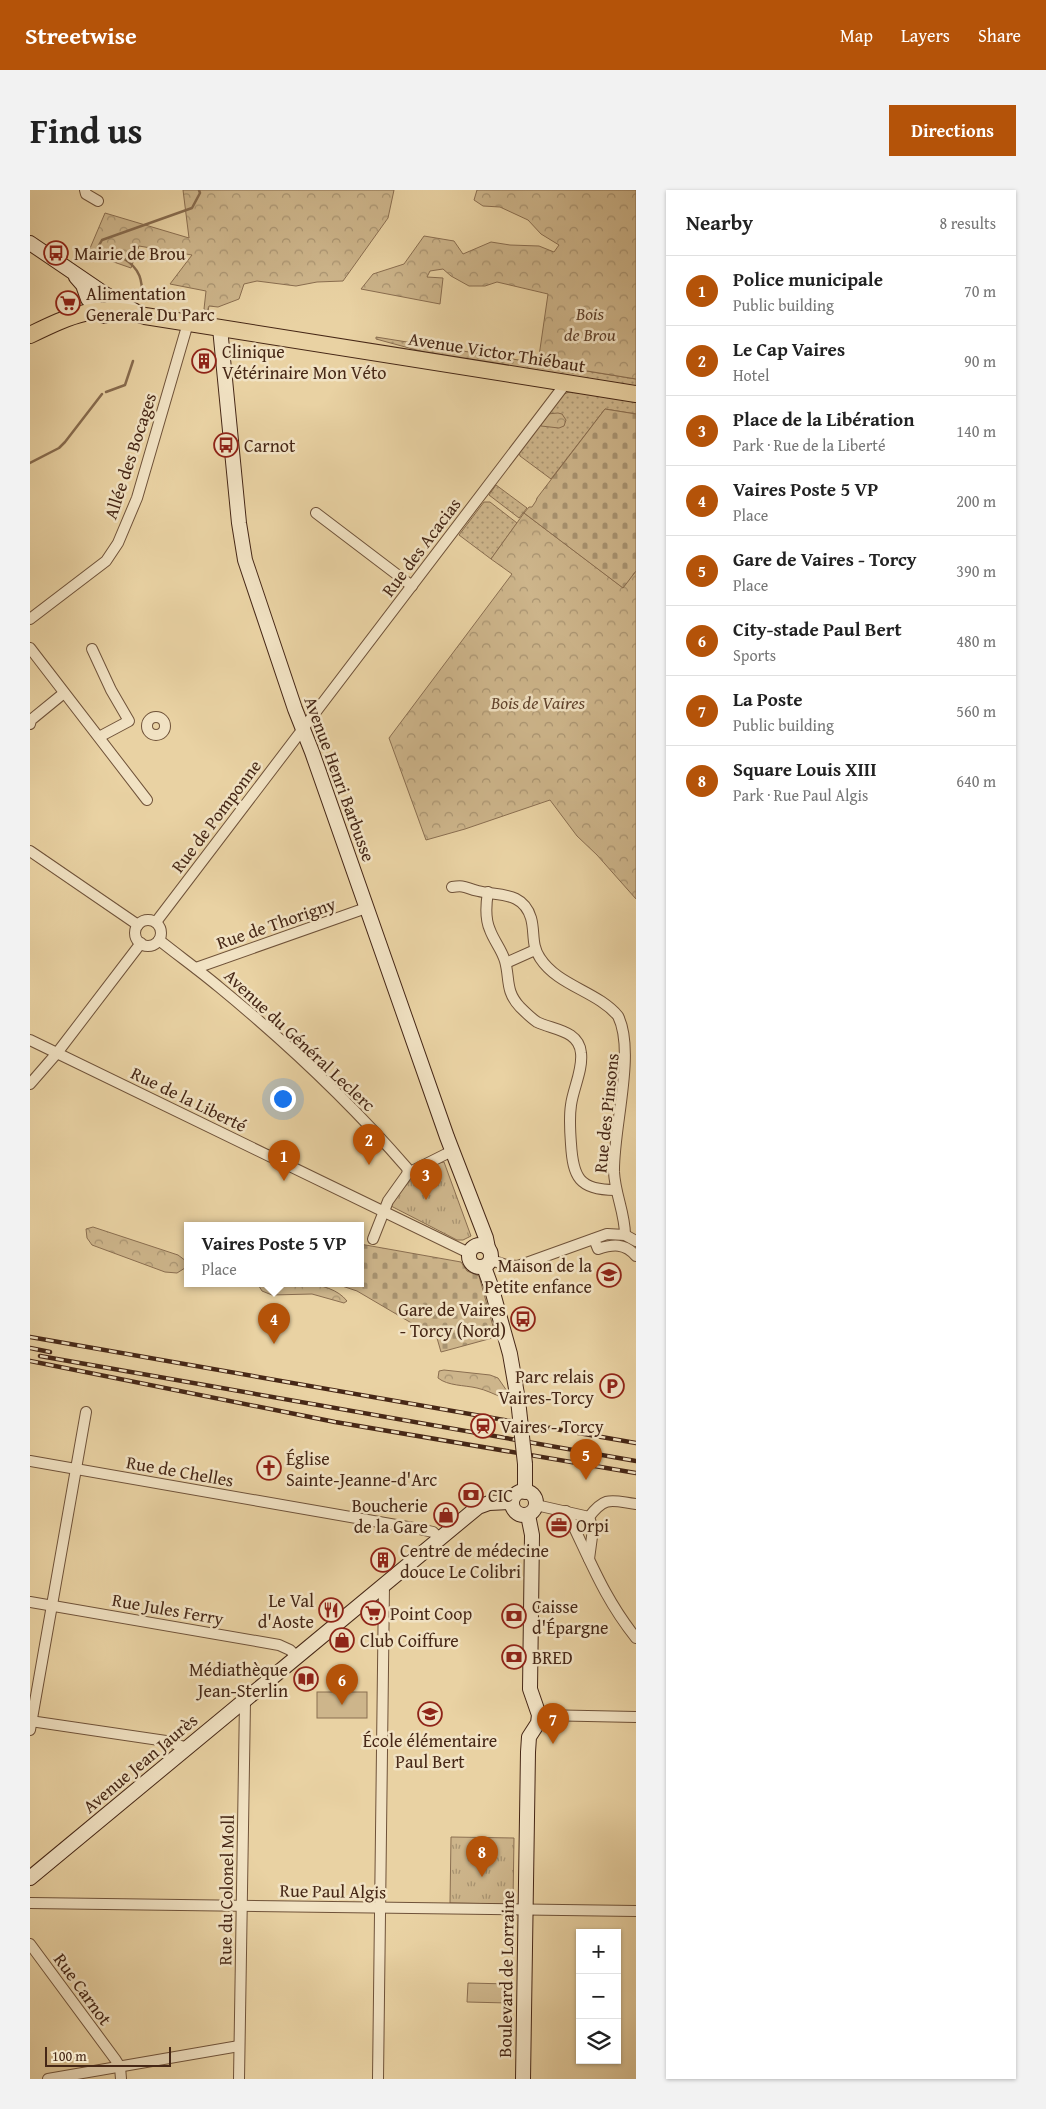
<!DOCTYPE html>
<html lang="en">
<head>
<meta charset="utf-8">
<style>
  :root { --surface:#fff; --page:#f2f2f2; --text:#222; --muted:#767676; --line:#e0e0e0; --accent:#b45309 }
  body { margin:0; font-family:"Gentium Book Plus",serif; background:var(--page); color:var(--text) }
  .controls { position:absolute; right:15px; bottom:15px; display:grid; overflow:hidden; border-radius:0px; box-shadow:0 1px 4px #0004 }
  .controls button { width:45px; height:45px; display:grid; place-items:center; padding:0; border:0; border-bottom:1px solid var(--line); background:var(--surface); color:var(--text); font:25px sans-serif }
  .scale { position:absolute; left:15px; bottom:12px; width:126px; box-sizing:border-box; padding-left:5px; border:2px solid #462716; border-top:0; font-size:14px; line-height:18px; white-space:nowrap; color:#462716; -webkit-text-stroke:4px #f1e2c3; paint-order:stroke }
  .you { position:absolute; left:252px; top:908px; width:18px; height:18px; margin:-12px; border:4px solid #fff; border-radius:50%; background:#1a73e8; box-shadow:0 0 0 8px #1a73e833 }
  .badge { display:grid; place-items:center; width:32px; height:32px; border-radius:50%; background:var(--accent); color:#fff; font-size:16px; font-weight:700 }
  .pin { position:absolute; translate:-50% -41px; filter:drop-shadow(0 1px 2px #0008) }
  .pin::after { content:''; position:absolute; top:26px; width:18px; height:15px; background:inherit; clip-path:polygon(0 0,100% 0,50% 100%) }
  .popup { position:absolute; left:154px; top:1032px; width:180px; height:65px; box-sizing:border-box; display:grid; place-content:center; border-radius:0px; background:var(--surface); filter:drop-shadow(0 1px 4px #0005); font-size:16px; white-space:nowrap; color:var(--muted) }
  .popup b { font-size:19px; color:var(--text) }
  .popup::after { content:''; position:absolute; left:50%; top:100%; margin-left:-10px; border:10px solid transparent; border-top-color:var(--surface) }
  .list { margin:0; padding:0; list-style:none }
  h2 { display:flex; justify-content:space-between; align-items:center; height:65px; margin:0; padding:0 20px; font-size:21px }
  h2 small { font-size:16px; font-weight:400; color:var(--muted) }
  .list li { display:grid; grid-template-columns:32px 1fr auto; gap:15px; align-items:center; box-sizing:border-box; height:70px; padding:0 20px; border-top:1px solid var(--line) }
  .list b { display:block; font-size:19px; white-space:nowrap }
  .list p { margin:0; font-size:16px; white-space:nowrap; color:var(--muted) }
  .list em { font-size:16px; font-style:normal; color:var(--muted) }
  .icon { flex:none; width:28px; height:28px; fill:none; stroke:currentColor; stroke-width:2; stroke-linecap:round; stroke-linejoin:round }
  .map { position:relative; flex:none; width:606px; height:1889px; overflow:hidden; border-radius:0px }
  header { display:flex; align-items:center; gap:30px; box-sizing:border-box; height:70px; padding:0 25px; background:var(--accent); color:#fff }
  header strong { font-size:24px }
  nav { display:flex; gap:28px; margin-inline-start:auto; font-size:18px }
  .intro { display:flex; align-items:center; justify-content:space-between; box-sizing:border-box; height:120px; padding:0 30px }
  h1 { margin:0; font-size:35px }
  .button { padding:12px 22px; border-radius:0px; background:var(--accent); color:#fff; font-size:18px; font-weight:700 }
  main { display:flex; gap:30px; padding:0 30px }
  aside { flex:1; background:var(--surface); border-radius:0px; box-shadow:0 1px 4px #0004 }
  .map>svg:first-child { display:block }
  .grass { fill:url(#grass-dots); stroke:#8a6e50 }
  .forest { fill:url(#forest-crowns); stroke:#8a6e50 }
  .cemetery { fill:url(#cemetery-stones); stroke:#8a6e50 }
  .park { fill:url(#park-tufts); stroke:#8a6e50 }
  .garden { fill:#cdb58b; stroke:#8a6e50 }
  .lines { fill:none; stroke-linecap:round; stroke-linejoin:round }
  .stream { stroke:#876b4e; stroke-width:2.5 }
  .street-casing { stroke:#6f5239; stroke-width:12 }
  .secondary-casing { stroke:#462716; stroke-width:16 }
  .primary-casing { stroke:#462716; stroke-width:18 }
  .street { stroke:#f1e2c3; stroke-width:10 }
  .secondary { stroke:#f1e2c3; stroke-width:14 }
  .primary { stroke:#e9d2a3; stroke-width:16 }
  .rail-casing { stroke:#462716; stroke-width:4.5 }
  .rail { stroke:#f1e2c3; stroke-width:2.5; stroke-dasharray:8; stroke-linecap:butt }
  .secondary-bridge-casing { stroke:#462716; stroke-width:16; stroke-linecap:butt }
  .secondary-bridge { stroke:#f1e2c3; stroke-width:14 }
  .labels { text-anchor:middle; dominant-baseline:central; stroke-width:5; stroke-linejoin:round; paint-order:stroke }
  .poi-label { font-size:18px; fill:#462716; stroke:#f1e2c3; text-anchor:start }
  .park-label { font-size:18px; font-style:italic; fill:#61432d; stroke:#f1e2c3 }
  .street-label { font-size:18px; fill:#462716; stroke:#f1e2c3 }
</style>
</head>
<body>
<header>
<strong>Streetwise</strong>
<nav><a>Map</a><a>Layers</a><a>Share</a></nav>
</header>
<div class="intro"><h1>Find us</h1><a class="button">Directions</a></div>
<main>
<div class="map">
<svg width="606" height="1889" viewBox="0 0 606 1889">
  <defs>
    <pattern id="grass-dots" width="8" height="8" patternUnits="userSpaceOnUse" patternTransform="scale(1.25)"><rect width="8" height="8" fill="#cdb58b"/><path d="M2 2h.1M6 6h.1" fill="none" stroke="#a89371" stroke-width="1.8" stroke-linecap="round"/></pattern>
    <pattern id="forest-crowns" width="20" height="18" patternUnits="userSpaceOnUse" patternTransform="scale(1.25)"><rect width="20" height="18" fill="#cdb58b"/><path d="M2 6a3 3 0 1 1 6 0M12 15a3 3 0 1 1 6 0" fill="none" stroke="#a89371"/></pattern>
    <pattern id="cemetery-stones" width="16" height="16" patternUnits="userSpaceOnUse" patternTransform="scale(1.25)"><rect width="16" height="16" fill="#cdb58b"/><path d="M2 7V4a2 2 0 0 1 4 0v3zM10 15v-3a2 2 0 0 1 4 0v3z" fill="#a89371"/></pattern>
    <pattern id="park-tufts" width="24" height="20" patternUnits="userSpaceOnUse" patternTransform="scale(1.25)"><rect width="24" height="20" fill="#cdb58b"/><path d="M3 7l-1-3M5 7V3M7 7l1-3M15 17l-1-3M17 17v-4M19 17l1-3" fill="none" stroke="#a89371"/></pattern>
  </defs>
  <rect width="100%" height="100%" fill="#e9d2a3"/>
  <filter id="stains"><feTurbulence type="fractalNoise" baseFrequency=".004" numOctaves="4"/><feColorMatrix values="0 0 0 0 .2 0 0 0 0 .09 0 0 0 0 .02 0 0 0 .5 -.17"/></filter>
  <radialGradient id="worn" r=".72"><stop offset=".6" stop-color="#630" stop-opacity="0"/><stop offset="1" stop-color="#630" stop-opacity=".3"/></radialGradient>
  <g class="grass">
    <polygon points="346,147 606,189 606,198 401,164 346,149"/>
    <polygon points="539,202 606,210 606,224 575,219 521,289 490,266 489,261 532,205"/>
    <polygon points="466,295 497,318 489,328 459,305"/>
    <polygon points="454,312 460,312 487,333 461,369 429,345"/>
  </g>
  <g class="forest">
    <polygon points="153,0 364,0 358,28 313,91 287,92 266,96 227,91 214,94 209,109 188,117 179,116 178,121 174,119 176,101 140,94 162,65 109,56 101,78 58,63 75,23 159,48"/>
    <polygon points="447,0 606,0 606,189 508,173 518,104 467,92 455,96 439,96 421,86 413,79 400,81 397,87 413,88 410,114 331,99 343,84 374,74 394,46 424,51 433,64 461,52 480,55 509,56 524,62 529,55 511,44 498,30 470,17 453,16 444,10"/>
    <polygon points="528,223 532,224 536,230 534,236 529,238 511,236 510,234 517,224"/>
    <polygon points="494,323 592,397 606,381 606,709 567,665 547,646 520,610 435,639 396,650 359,548 482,384 461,369"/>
    <polygon points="63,1037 148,1065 156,1071 155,1078 147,1083 135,1082 62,1055 57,1048 56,1039"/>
    <path d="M227 1093C253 1093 299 1088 317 1111L314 1113 282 1104 242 1105 232 1101Z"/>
    <path d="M414 1180 460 1185 468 1188 479 1204 473 1208C464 1204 456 1200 447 1198 434 1195 418 1196 408 1188L409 1181Z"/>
  </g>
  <g class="cemetery">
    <polygon points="575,219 606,224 606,381 593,398 494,323 499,317 502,317 506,311 507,308"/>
    <polygon points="330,1054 431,1072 437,1081 449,1086 466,1147 411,1162 407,1148 327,1101 303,1093 330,1093"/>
  </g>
  <g class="park">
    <path d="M414 972 441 1046 433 1050H427L361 1016C369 998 395 975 414 972Z"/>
    <polygon points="421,1647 484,1648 483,1711 479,1714 420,1713"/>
  </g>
  <g class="garden">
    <rect x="287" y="1502" width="50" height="26"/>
    <polygon points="438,1793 479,1794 478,1813 437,1812"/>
  </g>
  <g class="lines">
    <g class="stream">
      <path d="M113 110C112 90 111 79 93 68 87 64 83 61 75 62L68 57 72 50 162 18 170 3 169 0"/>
      <polyline points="76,202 95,195 103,171"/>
      <polyline points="0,273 29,258 35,252 72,204"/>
    </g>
    <g class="street-casing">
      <g id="street">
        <polyline points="55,0 56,4 68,11"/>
        <polyline points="286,323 382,396"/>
        <polyline points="0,429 76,371 88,353 107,308 158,133"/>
        <polyline points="0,458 117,610"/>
        <polyline points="62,459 81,500 99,531 69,547"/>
        <circle cx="126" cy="536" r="9"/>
        <polyline points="0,534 1,530 34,503"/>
        <polyline points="0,661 108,735"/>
        <path d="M422 697C436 695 435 698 448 701 468 706 493 701 501 728 505 742 501 755 510 768 528 796 567 801 588 826 606 862 583 939 584 982 585 1004 595 1023 595 1045"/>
        <path d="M458 702C456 714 455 729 460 740 464 751 472 760 475 771 480 789 475 801 490 817 495 822 501 828 507 832 523 840 549 840 551 863 553 880 543 899 541 915 539 928 540 941 541 954 543 987 549 1000 585 1000"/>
        <circle cx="118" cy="743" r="13"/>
        <polyline points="126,732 536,193"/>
        <path d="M129 750C149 766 170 781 189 797 256 852 320 912 377 978L378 983"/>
        <polyline points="476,773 505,760"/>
        <polyline points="166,778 336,718"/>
        <polyline points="0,850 439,1063"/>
        <polyline points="0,894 27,863 111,753"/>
        <polyline points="343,1049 358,1011 378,983 422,961"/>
        <path d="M564 1049 568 1059C583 1054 595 1053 606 1066"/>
        <polyline points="461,1070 476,1075 488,1076 577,1044 595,1045 606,1051"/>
        <polyline points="0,1271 389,1339 403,1342 410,1349"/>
        <polyline points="506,1315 559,1327 563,1339 559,1369"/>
        <path d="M536 1321C559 1367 573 1407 606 1448"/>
        <path d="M559 1327C576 1305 582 1311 606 1314"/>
        <polyline points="0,1412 249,1455 260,1460 267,1467"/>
        <polyline points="509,1525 606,1527"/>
        <polyline points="0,1531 136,1551 157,1558"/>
        <polyline points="0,1540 56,1222"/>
        <polyline points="0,1713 606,1721"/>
        <polyline points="0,1754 85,1869 90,1877 91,1889"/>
        <polyline points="18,1889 209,1856"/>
        <polyline points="209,1889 215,1511"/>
        <polyline points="348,1889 354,1396"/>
      </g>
    </g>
    <g class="secondary-casing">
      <g id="secondary">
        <polyline points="0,53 75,104 107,122"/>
        <polyline points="46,87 53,95 58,109 74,126"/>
        <polyline points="190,138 209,333 215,370 265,519 282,562 417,947 456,1048 458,1058"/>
        <circle cx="450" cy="1066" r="11"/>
        <polyline points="454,1077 461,1096 480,1164 488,1210"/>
        <circle cx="494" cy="1313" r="12"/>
        <polyline points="495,1302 495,1274"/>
        <polyline points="0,1688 448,1317 459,1313 482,1312"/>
        <polyline points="493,1889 498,1562 499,1547 508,1533 509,1525 500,1499 502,1345 498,1325"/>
      </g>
    </g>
    <g class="primary-casing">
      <path id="primary" d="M0 145C41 125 69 112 115 126L606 204"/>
    </g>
    <use href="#street" class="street"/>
    <use href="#secondary" class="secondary"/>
    <use href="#primary" class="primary"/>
    <g class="rail-casing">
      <g id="rail">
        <polyline points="0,1147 606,1253"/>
        <polyline points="0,1158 20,1162"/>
        <polyline points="10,1166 606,1271"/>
        <polyline points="0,1171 305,1232 606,1283"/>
      </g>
    </g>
    <use href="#rail" class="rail"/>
    <g class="secondary-bridge-casing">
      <polyline id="secondary-bridge" points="488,1210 495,1274"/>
    </g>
    <use href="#secondary-bridge" class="secondary-bridge"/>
  </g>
  <defs>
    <g id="bus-ring" transform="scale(1.25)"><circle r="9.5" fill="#f1e2c3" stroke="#8f2418" stroke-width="1.5"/><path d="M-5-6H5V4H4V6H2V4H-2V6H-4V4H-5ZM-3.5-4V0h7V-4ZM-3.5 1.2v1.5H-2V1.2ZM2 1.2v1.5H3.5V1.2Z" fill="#8f2418"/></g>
    <g id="supermarket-ring" transform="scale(1.25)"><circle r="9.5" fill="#f1e2c3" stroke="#8f2418" stroke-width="1.5"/><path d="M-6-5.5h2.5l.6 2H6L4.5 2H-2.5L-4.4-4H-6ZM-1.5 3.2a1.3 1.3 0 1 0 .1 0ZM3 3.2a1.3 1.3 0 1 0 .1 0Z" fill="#8f2418"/></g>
    <g id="building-ring" transform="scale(1.25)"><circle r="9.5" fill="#f1e2c3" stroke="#8f2418" stroke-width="1.5"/><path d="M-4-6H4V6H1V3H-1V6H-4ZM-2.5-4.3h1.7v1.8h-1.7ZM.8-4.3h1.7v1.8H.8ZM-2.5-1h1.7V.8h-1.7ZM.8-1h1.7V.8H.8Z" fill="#8f2418"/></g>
    <g id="school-ring" transform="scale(1.25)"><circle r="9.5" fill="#f1e2c3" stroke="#8f2418" stroke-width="1.5"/><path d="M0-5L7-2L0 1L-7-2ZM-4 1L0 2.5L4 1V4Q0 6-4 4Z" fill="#8f2418"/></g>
    <g id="parking-ring" transform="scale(1.25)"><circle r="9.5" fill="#f1e2c3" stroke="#8f2418" stroke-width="1.5"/><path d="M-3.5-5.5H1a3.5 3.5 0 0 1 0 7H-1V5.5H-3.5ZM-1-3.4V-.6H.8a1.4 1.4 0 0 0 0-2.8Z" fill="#8f2418"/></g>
    <g id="station-ring" transform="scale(1.25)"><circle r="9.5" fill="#f1e2c3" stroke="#8f2418" stroke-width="1.5"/><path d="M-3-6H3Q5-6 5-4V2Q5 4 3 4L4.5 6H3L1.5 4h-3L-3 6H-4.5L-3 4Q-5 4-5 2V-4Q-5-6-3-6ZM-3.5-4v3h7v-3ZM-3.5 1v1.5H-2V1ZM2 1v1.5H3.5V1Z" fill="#8f2418"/></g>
    <g id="church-ring" transform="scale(1.25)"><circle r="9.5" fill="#f1e2c3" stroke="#8f2418" stroke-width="1.5"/><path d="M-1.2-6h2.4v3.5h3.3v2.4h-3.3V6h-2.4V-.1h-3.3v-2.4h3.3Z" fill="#8f2418"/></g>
    <g id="bank-ring" transform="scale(1.25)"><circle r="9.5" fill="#f1e2c3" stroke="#8f2418" stroke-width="1.5"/><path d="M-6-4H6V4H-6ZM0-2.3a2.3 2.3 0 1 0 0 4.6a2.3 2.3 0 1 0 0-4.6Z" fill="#8f2418"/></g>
    <g id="shop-ring" transform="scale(1.25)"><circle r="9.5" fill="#f1e2c3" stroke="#8f2418" stroke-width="1.5"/><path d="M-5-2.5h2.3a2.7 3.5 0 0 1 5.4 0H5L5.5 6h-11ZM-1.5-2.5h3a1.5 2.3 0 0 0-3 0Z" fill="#8f2418"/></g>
    <g id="office-ring" transform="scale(1.25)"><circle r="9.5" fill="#f1e2c3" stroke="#8f2418" stroke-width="1.5"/><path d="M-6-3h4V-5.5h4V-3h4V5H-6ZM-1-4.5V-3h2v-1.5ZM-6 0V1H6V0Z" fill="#8f2418"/></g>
    <g id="restaurant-ring" transform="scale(1.25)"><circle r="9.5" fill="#f1e2c3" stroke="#8f2418" stroke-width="1.5"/><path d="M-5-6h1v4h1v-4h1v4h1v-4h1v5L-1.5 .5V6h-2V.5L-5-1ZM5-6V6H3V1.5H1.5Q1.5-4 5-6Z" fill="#8f2418"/></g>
    <g id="library-ring" transform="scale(1.25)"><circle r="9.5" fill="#f1e2c3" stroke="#8f2418" stroke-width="1.5"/><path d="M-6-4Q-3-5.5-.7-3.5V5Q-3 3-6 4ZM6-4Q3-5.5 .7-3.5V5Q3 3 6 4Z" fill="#8f2418"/></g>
  </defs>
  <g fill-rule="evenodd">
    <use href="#bus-ring" x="26" y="63"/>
    <use href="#supermarket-ring" x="38" y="113"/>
    <use href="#building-ring" x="174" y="171"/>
    <use href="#bus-ring" x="196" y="255"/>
    <use href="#school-ring" x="579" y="1085"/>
    <use href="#bus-ring" x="493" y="1129"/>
    <use href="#parking-ring" x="582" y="1196"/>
    <use href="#station-ring" x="453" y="1236"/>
    <use href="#church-ring" x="239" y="1278"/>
    <use href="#bank-ring" x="441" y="1305"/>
    <use href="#shop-ring" x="416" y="1325"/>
    <use href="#office-ring" x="529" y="1335"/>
    <use href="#building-ring" x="353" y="1370"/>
    <use href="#restaurant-ring" x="301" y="1420"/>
    <use href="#supermarket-ring" x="343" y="1423"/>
    <use href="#bank-ring" x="484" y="1426"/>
    <use href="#shop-ring" x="312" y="1450"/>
    <use href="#bank-ring" x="484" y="1467"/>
    <use href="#library-ring" x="276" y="1489"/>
    <use href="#school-ring" x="400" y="1524"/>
  </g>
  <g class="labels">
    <g class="poi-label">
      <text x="44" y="63">Mairie de Brou</text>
      <text x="56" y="103">Alimentation<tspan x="56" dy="21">Generale Du Parc</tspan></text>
      <text x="192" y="161">Clinique<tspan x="192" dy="21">Vétérinaire Mon Véto</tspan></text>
      <text x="214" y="255">Carnot</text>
      <text x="562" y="1075" text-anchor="end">Maison de la<tspan x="562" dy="21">Petite enfance</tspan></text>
      <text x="476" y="1119" text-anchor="end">Gare de Vaires<tspan x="476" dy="21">- Torcy (Nord)</tspan></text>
      <text x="564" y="1186" text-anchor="end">Parc relais<tspan x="564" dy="21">Vaires-Torcy</tspan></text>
      <text x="470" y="1236">Vaires - Torcy</text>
      <text x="256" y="1268">Église<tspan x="256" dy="21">Sainte-Jeanne-d'Arc</tspan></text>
      <text x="458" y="1305">CIC</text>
      <text x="398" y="1315" text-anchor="end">Boucherie<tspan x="398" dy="21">de la Gare</tspan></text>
      <text x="546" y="1335">Orpi</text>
      <text x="370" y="1360">Centre de médecine<tspan x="370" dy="21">douce Le Colibri</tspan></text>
      <text x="284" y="1410" text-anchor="end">Le Val<tspan x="284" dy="21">d'Aoste</tspan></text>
      <text x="502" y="1416">Caisse<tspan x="502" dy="21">d'Épargne</tspan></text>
      <text x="360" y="1423">Point Coop</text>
      <text x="330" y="1450">Club Coiffure</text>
      <text x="502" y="1467">BRED</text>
      <text x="258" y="1479" text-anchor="end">Médiathèque<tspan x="258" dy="21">Jean-Sterlin</tspan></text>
      <text x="400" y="1550" text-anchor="middle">École élémentaire<tspan x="400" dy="21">Paul Bert</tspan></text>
    </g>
    <g class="park-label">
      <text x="560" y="123">Bois<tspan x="560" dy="21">de Brou</tspan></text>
      <text x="508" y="512">Bois de Vaires</text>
    </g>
    <g class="street-label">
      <text transform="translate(467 162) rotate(9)">Avenue Victor Thiébaut</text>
      <text transform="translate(100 266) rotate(-72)">Allée des Bocages</text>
      <text transform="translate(391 357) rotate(-53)">Rue des Acacias</text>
      <text transform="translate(310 589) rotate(70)">Avenue Henri Barbusse</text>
      <text transform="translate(186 626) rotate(-53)">Rue de Pomponne</text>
      <text transform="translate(246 733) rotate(-19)">Rue de Thorigny</text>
      <text transform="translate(270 850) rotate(43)">Avenue du Général Leclerc</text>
      <text transform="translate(159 909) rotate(26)">Rue de la Liberté</text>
      <text transform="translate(576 923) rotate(-84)">Rue des Pinsons</text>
      <text transform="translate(150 1281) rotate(10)">Rue de Chelles</text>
      <text transform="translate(138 1419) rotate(10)">Rue Jules Ferry</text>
      <text transform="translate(110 1573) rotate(-40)">Avenue Jean Jaurès</text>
      <text transform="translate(196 1700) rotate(-89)">Rue du Colonel Moll</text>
      <text transform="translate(303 1701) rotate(1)">Rue Paul Algis</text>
      <text transform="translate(476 1784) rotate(-89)">Boulevard de Lorraine</text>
      <text transform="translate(53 1799) rotate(54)">Rue Carnot</text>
    </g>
  </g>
  <rect width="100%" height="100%" filter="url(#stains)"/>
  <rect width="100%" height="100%" fill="url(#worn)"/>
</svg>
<div class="controls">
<button>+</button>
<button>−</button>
<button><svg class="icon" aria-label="layers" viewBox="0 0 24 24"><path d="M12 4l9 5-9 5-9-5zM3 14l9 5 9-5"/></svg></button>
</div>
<div class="scale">100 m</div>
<div class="you"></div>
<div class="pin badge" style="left:254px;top:991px">1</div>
<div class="pin badge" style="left:339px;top:975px">2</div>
<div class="pin badge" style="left:396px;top:1010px">3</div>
<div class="pin badge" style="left:244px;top:1154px">4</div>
<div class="popup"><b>Vaires Poste 5 VP</b>Place</div>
<div class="pin badge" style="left:556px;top:1290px">5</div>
<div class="pin badge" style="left:312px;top:1515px">6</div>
<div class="pin badge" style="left:523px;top:1554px">7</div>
<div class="pin badge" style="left:452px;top:1687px">8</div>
</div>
<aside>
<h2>Nearby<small>8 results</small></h2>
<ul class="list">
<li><span class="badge">1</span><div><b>Police municipale</b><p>Public building</p></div><em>70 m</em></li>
<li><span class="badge">2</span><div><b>Le Cap Vaires</b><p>Hotel</p></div><em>90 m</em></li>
<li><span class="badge">3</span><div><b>Place de la Libération</b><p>Park · Rue de la Liberté</p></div><em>140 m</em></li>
<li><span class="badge">4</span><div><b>Vaires Poste 5 VP</b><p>Place</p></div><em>200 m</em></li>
<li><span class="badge">5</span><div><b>Gare de Vaires - Torcy</b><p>Place</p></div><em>390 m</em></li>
<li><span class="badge">6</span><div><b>City-stade Paul Bert</b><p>Sports</p></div><em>480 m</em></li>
<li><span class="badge">7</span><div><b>La Poste</b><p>Public building</p></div><em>560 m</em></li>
<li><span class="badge">8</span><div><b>Square Louis XIII</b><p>Park · Rue Paul Algis</p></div><em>640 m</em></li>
</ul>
</aside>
</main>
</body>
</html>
